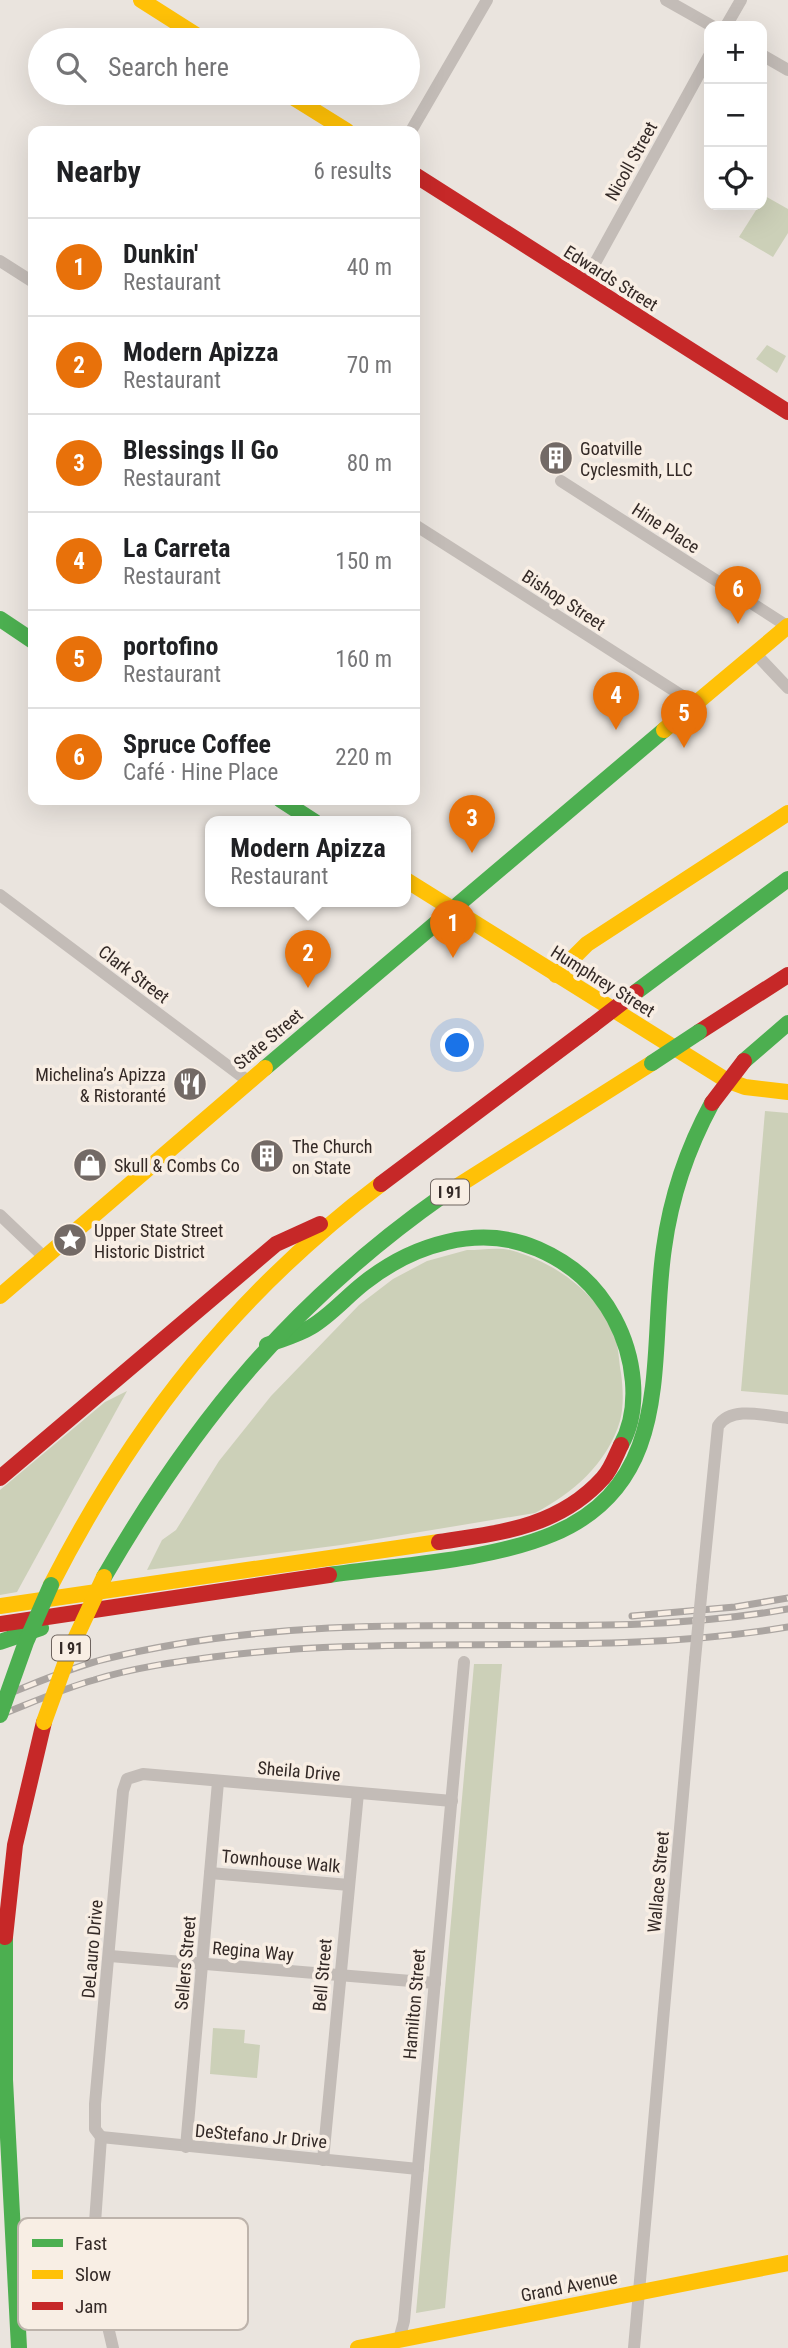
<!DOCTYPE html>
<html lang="en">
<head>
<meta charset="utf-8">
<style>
  :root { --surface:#fff; --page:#f2f2f2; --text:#202124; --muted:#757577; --line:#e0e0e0; --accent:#0f766e }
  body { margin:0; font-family:"Roboto Condensed",sans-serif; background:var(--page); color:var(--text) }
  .controls { position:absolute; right:21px; top:21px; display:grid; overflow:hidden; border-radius:14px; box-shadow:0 7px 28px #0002 }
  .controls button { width:63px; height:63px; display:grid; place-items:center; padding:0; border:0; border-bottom:2px solid var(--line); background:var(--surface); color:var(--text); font:35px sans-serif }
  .you { position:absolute; left:458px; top:1046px; width:24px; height:24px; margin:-18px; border:5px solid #fff; border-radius:50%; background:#1a73e8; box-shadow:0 0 0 10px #1a73e833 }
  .badge { display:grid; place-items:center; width:46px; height:46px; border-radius:50%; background:var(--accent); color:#fff; font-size:23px; font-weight:700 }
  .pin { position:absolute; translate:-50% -58px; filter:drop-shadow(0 2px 4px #0008) }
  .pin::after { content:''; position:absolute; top:37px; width:24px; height:21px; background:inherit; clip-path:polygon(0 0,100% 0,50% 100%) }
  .popup { position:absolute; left:205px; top:816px; width:206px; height:91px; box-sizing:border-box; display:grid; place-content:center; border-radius:14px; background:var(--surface); filter:drop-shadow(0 2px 5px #0005); font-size:23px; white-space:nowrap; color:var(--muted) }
  .popup b { font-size:26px; color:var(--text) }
  .popup::after { content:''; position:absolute; left:50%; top:100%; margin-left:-14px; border:14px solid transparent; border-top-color:var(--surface) }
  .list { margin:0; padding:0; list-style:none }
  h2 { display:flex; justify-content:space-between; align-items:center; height:91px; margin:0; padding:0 28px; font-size:30px }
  h2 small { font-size:23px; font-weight:400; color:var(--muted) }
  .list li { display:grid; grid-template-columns:46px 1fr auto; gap:21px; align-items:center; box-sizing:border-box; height:98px; padding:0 28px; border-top:2px solid var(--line) }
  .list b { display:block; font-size:26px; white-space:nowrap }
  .list p { margin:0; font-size:23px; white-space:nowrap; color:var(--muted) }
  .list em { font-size:23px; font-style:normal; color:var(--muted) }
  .icon { flex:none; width:38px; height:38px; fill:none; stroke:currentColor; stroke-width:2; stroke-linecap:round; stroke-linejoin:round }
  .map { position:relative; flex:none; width:788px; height:2348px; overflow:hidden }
  .search { position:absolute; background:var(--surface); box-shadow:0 7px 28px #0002; left:28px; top:28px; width:392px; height:77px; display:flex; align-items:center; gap:18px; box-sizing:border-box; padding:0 24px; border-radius:38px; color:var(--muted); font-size:26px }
  .panel { position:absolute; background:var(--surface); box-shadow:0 7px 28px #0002; left:28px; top:126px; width:392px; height:679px; border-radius:14px }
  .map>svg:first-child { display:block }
  .green { fill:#ccd0b8 }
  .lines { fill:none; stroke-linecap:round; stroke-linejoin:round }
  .street { stroke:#c3bcb7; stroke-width:12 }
  .fast { stroke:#4caf50; stroke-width:16 }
  .slow { stroke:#ffc107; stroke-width:16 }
  .jam { stroke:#c62828; stroke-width:16 }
  .rail-casing { stroke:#aba5a1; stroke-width:7 }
  .rail { stroke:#f8eee4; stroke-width:4.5; stroke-dasharray:13; stroke-linecap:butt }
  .street-bridge { stroke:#c3bcb7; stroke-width:12 }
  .fast-bridge { stroke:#4caf50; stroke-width:16 }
  .slow-bridge { stroke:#ffc107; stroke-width:16 }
  .jam-bridge { stroke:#c62828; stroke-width:16 }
  .labels { text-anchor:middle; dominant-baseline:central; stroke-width:7; stroke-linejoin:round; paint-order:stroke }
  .shield { fill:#f8eee4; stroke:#6e645f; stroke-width:2 }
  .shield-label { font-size:16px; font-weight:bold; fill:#332926 }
  .street-label { font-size:18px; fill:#332926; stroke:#f8eee4 }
  .poi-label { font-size:18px; fill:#332926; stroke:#f8eee4; text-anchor:start }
  .key { fill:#f8eee4; stroke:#bdb3ab; stroke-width:2 }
  .key-label { font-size:19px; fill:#332926 }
</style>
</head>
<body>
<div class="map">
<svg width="788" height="2348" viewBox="0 0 788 2348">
  <rect width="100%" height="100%" fill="#eae4de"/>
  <g class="green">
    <polygon points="765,196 788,209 788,233 773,257 739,237"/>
    <polygon points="767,345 786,356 777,373 756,359"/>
    <polygon points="765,1111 788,1113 788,1395 741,1391"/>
    <path d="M467 1250C481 1250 497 1247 510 1250 555 1262 602 1295 616 1341 619 1351 619 1363 621 1373 623 1388 624 1406 620 1421 607 1464 573 1493 535 1513L341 1545 147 1570 162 1540 176 1530 219 1461 271 1396 359 1305 393 1279 427 1261Z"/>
    <polygon points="127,1391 17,1592 0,1595 0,1490 105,1402"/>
    <polygon points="474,1664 502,1664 445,2308 416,2313"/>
    <polygon points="213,2028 245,2030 244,2043 260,2045 257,2078 210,2074"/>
  </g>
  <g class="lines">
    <g class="street">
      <polyline points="666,0 712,26"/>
      <polyline points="726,26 741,0"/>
      <polyline points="762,55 788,70"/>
      <polyline points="411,131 487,0"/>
      <polyline points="0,261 33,282"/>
      <polyline points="584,283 709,56"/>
      <polyline points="561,481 787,626"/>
      <polyline points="415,525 695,704"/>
      <polyline points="755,653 788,688"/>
      <polyline points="0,895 248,1081"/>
      <polyline points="0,1215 44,1257"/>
      <path d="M702 1587 718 1426C731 1405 767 1416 788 1418"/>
      <polyline points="210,1873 349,1885"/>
      <polyline points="110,1956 435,1983"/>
      <polyline points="101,2137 95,2129 95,2104 123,1791 127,1779 143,1774 452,1801"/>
      <polyline points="101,2137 418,2169"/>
      <polyline points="101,2137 94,2237 101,2297 113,2348"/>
      <polyline points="186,2147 218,1782"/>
      <polyline points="323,2160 358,1793"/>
      <polyline points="399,2340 404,2321 464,1662"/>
      <polyline points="634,2348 695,1659"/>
    </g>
    <g class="fast">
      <polyline points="0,619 33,641"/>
      <polyline points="281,800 315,822"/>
      <polyline points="636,992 788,879"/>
      <polyline points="744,1061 788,1023"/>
      <polyline points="265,1068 664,730"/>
      <path d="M267 1345C282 1339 298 1335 311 1327 331 1315 346 1297 364 1283 412 1245 479 1223 538 1249 572 1264 596 1285 614 1318 634 1355 642 1407 621 1445"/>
      <path d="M329 1575C398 1565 489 1561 553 1534 677 1482 648 1356 664 1248 671 1196 687 1149 712 1103"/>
      <path d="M104 1577C196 1418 294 1300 445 1194"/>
      <polyline points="0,1642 41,1628"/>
      <polyline points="5,1937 5,2080 19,2348"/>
    </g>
    <g class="slow">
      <polyline points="141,0 204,40"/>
      <polyline points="286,93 347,131"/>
      <polyline points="664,730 788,626"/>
      <polyline points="406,880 726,1080 745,1087 788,1092"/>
      <polyline points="556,975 587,944 788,813"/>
      <polyline points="445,1194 652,1063"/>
      <polyline points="0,1296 265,1068"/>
      <path d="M51 1585C134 1423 235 1294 381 1184"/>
      <polyline points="0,1606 439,1542"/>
      <polyline points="358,2348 788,2263"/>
    </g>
    <g class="jam">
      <polyline points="415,175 788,412"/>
      <polyline points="699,1032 788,975"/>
      <polyline points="381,1184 593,1025"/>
      <polyline points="0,1478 276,1244 320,1224"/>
      <path d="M439 1542C500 1533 559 1527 603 1478 611 1470 616 1455 621 1445"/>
      <polyline points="0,1624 329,1575"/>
      <polyline points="5,1937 15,1845 44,1722"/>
    </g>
    <g class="rail-casing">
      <g id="rail">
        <polyline points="632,1616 735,1607 788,1598"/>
        <path d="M0 1697C34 1684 69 1668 105 1659 178 1641 254 1632 329 1628 483 1620 636 1636 788 1609"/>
        <path d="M0 1715C31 1703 62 1689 94 1680 132 1668 175 1662 213 1657 404 1632 598 1659 788 1627"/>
      </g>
    </g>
    <use href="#rail" class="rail"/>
    <polyline class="street-bridge" points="695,1659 702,1587"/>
    <g class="fast-bridge">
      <polyline points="652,1063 699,1032"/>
      <polyline points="0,1715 26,1642 51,1585"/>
    </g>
    <polyline class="slow-bridge" points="44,1722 70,1650 104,1577"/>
    <g class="jam-bridge">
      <polyline points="593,1025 636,992"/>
      <polyline points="712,1103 744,1061"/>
    </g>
  </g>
  <defs>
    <g id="building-disc" transform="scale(1.75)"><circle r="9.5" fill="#736a66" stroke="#f8eee4"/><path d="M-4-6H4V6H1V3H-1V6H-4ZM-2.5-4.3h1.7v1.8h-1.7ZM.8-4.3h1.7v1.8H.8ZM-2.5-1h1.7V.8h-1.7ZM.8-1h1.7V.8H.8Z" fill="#fff"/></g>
    <g id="restaurant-disc" transform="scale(1.75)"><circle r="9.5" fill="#736a66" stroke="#f8eee4"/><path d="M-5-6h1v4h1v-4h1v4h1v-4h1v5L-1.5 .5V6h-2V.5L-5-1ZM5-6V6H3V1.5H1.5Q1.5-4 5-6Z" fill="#fff"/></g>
    <g id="shop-disc" transform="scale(1.75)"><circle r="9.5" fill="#736a66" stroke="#f8eee4"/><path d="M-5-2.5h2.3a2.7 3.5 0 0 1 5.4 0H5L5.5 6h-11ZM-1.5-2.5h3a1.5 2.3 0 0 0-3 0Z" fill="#fff"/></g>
    <g id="sight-disc" transform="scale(1.75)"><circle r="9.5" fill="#736a66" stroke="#f8eee4"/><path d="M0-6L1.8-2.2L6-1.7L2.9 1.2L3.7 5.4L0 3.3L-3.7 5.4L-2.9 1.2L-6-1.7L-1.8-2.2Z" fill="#fff"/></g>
  </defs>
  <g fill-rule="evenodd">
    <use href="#building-disc" x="556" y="458"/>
    <use href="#restaurant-disc" x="190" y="1084"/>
    <use href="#building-disc" x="267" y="1156"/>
    <use href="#shop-disc" x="90" y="1165"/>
    <use href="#sight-disc" x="70" y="1240"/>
  </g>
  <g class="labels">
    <g class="shield">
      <rect x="431" y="1179.5" width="38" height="25" rx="5"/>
      <rect x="52" y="1635.5" width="38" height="25" rx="5"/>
    </g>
    <g class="shield-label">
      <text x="450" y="1192">I 91</text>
      <text x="71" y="1648">I 91</text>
    </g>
    <g class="street-label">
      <text transform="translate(631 161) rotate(-61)">Nicoll Street</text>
      <text transform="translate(611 278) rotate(32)">Edwards Street</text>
      <text transform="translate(666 528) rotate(33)">Hine Place</text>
      <text transform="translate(564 600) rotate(33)">Bishop Street</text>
      <text transform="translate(134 974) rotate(37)">Clark Street</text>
      <text transform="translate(603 981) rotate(32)">Humphrey Street</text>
      <text transform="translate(268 1039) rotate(-40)">State Street</text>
      <text transform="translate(299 1771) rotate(5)">Sheila Drive</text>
      <text transform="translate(281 1861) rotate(5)">Townhouse Walk</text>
      <text transform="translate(658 1882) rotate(-85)">Wallace Street</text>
      <text transform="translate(92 1949) rotate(-85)">DeLauro Drive</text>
      <text transform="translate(253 1951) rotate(5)">Regina Way</text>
      <text transform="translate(185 1963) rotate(-85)">Sellers Street</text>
      <text transform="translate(322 1975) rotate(-85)">Bell Street</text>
      <text transform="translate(414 2004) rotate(-85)">Hamilton Street</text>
      <text transform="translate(261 2136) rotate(5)">DeStefano Jr Drive</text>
      <text transform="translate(569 2286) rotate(-11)">Grand Avenue</text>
    </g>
    <g class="poi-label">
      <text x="580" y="448">Goatville<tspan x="580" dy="21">Cyclesmith, LLC</tspan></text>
      <text x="166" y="1074" text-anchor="end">Michelina’s Apizza<tspan x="166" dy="21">&amp; Ristoranté</tspan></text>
      <text x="292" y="1146">The Church<tspan x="292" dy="21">on State</tspan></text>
      <text x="114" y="1165">Skull &amp; Combs Co</text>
      <text x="94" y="1230">Upper State Street<tspan x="94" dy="21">Historic District</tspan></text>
    </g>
  </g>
  <rect x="18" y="2218" width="230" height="112" rx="10" class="key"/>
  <rect x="32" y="2239" width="31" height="8" fill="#4caf50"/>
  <rect x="32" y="2270" width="31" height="9" fill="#ffc107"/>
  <rect x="32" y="2302" width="31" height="8" fill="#c62828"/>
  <g class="key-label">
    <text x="75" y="2250">Fast</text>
    <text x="75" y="2281">Slow</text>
    <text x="75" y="2313">Jam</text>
  </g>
</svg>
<div class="controls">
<button>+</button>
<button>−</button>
<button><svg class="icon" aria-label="locate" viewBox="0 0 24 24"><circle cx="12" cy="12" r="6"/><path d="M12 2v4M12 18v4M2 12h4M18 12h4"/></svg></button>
</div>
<div class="you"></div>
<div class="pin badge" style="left:453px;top:958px;background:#e8710a">1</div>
<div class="pin badge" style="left:308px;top:988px;background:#e8710a">2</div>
<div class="popup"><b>Modern Apizza</b>Restaurant</div>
<div class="pin badge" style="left:472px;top:853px;background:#e8710a">3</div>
<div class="pin badge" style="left:616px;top:730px;background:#e8710a">4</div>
<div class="pin badge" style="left:684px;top:748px;background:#e8710a">5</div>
<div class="pin badge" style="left:738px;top:624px;background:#e8710a">6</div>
<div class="search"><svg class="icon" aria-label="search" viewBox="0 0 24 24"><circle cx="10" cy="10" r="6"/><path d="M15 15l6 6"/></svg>Search here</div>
<section class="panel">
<h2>Nearby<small>6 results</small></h2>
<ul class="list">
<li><span class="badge" style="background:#e8710a">1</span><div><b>Dunkin'</b><p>Restaurant</p></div><em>40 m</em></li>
<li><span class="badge" style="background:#e8710a">2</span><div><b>Modern Apizza</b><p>Restaurant</p></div><em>70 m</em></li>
<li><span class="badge" style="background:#e8710a">3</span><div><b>Blessings II Go</b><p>Restaurant</p></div><em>80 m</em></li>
<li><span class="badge" style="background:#e8710a">4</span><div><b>La Carreta</b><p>Restaurant</p></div><em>150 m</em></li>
<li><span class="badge" style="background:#e8710a">5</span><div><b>portofino</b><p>Restaurant</p></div><em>160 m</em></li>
<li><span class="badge" style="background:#e8710a">6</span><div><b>Spruce Coffee</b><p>Café · Hine Place</p></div><em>220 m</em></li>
</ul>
</section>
</div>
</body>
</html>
